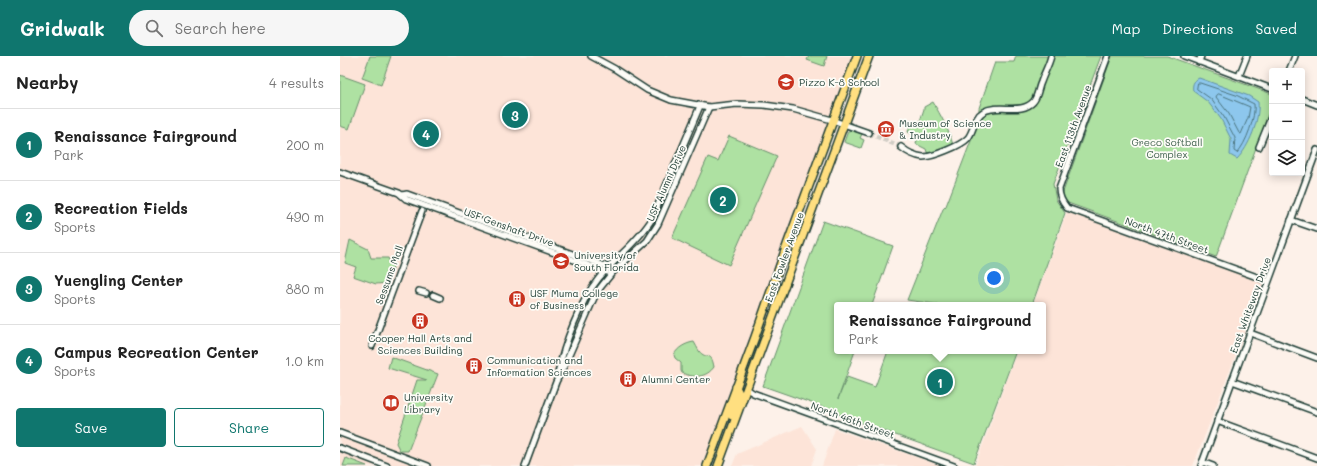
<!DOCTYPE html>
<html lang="en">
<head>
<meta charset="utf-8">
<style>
  :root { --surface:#fff; --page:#f6f6f6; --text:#222; --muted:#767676; --line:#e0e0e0; --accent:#0f766e }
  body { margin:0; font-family:Mali,sans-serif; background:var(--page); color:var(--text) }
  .controls { position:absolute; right:12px; top:12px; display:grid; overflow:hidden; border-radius:4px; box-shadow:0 2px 10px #0003 }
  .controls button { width:36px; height:36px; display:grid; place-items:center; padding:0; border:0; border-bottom:1px solid var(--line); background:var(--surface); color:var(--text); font:20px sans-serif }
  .you { position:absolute; left:654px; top:222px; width:14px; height:14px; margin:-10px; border:3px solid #fff; border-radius:50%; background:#1a73e8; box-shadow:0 0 0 6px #1a73e833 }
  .badge { display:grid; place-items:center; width:26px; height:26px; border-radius:50%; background:var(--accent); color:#fff; font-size:13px; font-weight:700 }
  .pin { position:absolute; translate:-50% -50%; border:2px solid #fff; box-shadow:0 1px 4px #0006 }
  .popup { position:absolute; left:494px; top:246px; width:212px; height:52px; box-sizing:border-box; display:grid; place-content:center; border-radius:4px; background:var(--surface); filter:drop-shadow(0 1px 3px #0005); font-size:13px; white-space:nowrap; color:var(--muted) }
  .popup b { font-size:15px; color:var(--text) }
  .popup::after { content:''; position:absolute; left:50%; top:100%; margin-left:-8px; border:8px solid transparent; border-top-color:var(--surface) }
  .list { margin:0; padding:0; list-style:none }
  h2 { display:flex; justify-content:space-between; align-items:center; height:52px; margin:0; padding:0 16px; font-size:17px }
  h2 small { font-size:13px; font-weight:400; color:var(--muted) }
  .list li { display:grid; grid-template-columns:26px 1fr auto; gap:12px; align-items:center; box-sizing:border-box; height:72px; padding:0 16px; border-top:1px solid var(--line) }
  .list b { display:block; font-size:15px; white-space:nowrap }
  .list p { margin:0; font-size:13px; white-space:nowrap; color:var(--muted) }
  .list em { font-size:13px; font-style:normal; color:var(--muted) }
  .actions { display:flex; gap:8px; padding:12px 16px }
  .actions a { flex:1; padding:9px 0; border:1px solid var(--accent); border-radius:4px; text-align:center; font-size:14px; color:var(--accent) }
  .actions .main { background:var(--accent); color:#fff }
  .icon { flex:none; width:22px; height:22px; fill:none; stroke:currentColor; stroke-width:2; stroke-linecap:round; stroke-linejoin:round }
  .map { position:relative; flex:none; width:977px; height:410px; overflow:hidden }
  header { display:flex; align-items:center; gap:24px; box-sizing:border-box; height:56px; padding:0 20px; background:var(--accent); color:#fff }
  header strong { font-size:19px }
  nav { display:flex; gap:22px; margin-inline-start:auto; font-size:14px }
  .search { width:280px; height:36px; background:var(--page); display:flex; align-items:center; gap:10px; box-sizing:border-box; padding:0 14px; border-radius:22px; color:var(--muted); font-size:15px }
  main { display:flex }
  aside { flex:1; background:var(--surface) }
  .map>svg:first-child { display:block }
  .built { fill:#fde4d8 }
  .green { fill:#aee1a2; stroke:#668f6b }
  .water { fill:#8dc7ed; stroke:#6190a3 }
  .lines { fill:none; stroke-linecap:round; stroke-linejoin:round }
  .shore { stroke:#4b747e; stroke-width:1 }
  .minor-tunnel { stroke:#d1cdc5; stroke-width:5; stroke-dasharray:5 2.5; stroke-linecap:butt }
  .minor-casing { stroke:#1f3d34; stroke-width:8 }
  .major-casing { stroke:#1f3d34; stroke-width:10 }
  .minor { stroke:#fdfcf7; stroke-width:5 }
  .major { stroke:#ffdf80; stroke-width:7 }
  .labels { text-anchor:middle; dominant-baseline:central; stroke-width:3.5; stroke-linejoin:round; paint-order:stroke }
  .poi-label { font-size:10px; fill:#1f3d34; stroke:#fdfcf7; text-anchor:start }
  .street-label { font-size:10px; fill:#1f3d34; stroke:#fdfcf7 }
  .park-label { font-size:10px; fill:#3c5e4a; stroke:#fdfcf7 }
</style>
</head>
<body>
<header>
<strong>Gridwalk</strong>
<div class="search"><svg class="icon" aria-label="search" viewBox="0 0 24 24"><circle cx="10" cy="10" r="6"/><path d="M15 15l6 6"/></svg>Search here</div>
<nav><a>Map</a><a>Directions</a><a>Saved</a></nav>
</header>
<main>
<aside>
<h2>Nearby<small>4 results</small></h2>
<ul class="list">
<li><span class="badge">1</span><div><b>Renaissance Fairground</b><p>Park</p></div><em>200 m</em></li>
<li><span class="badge">2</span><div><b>Recreation Fields</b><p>Sports</p></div><em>490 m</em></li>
<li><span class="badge">3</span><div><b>Yuengling Center</b><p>Sports</p></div><em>880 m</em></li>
<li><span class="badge">4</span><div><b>Campus Recreation Center</b><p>Sports</p></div><em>1.0 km</em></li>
</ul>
<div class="actions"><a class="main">Save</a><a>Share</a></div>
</aside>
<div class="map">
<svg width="977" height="410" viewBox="0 0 977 410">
  <rect width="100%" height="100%" fill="#fdf1e9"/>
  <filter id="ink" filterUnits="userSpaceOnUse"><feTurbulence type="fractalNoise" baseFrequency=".025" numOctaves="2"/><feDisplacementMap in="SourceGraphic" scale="8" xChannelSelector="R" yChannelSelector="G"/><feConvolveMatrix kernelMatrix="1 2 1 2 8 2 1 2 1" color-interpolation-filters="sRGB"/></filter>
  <g filter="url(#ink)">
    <g class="built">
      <polygon points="0,0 518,0 367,410 0,410"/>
      <polygon points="727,156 924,226 853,410 635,410 677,295 703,295 703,249 693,249"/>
      <polygon points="462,370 477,393 471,410 392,410 397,398"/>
      <polygon points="495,373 602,410 482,410"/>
    </g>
    <g class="green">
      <polygon points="30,0 51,0 41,29 22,22"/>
      <polygon points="469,0 487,0 484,10 467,4"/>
      <polygon points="676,0 761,0 713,128 716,144 725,157 692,249 602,249 567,244 603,153 606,150 639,64 639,52 655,6 674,6"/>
      <polygon points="772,0 827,0 932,38 932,48 876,201 728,147 724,142 723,136"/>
      <polygon points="0,19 25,28 9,73 0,70"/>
      <path d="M593 46C601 60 609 74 613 89L588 99 586 93 576 88 578 80 568 76 571 65 579 68 584 53V51Z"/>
      <polygon points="512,74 522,78 520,82 524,84 521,92 504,86 508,75"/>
      <polygon points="389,80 437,100 389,209 332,182 368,101 378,105"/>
      <polygon points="483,165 553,190 532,249 497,249 497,295 515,295 498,343 507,321 535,331 548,295 676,295 634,407 494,357 494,355 423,330"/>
      <polygon points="10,184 28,193 31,202 48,202 53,212 48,227 36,228 13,220 16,211 5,207"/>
      <path d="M354 286C356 289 357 292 359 295 367 305 371 294 374 311 366 322 354 322 342 317L341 315V307L335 302 334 299C337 292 346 287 354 286Z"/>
      <polygon points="51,301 98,318 68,395 60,395 56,387 77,324 87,324 48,312"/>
      <polygon points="6,402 27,410 3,410"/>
    </g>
    <path class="water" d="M859 22 909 40 918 46C920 64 909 91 897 103L890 99 891 83 881 63 868 46 853 35C852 29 853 25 859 22Z"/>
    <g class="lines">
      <g class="shore">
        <path d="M858 27H860L896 39 914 48C916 60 906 88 897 97L894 95 895 82 884 61 871 43 857 33Z"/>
        <polygon points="879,38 910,51 908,62 901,78 899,77 889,58 876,41 877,39"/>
      </g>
      <polyline class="minor-tunnel" points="529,77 561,91"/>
      <g class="minor-casing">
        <g id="minor">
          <polyline points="251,0 275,13 307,34 331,44 369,51 397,48 424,49 453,53 492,64 529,77"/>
          <path d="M768 0 719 133C719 141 722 146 727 152L928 225"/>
          <polyline points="844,0 932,33"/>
          <polyline points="859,6 861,0"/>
          <polyline points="949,15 955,0"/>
          <polyline points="899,20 907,0"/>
          <polyline points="962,43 977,49"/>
          <path d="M561 91C567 96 574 100 583 101 592 101 621 90 628 82 634 75 634 61 643 56 658 47 681 59 693 46 698 41 698 32 701 26 704 17 709 9 711 0"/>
          <polyline points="919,91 932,59"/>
          <polyline points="0,116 59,137 66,143 267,216"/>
          <polyline points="62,139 67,138 271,212"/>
          <polyline points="951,164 977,173"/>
          <polyline points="79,235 86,237"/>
          <polyline points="93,239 100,242"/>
          <polyline points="910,277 977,302"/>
          <polyline points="32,290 82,155"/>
          <path d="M218 317C224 289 240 245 259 222 276 201 298 186 312 163L360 50"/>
          <polyline points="892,325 977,356"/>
          <polyline points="407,333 413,337 614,410"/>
          <polyline points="877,365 977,402"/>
          <polyline points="0,377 88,410"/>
          <polyline points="0,392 47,410"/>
          <polyline points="862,406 873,410"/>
          <polyline points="185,410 216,326 226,306 254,242 260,232 272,217 307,185 318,168 369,51"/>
          <polyline points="861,410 977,94"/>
        </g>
      </g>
      <g class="major-casing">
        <g id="major">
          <polyline points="392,360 399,337 396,331"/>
          <polyline points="367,410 415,281 447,189 517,0"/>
          <polyline points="378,410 529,0"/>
        </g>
      </g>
      <use href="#minor" class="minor"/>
      <use href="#major" class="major"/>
    </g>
  </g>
  <defs>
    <g id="school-disc" transform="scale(0.9)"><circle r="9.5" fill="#c8321e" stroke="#fdfcf7"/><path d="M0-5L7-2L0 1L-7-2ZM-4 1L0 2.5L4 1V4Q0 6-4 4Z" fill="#fff"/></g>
    <g id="museum-disc" transform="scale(0.9)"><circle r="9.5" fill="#c8321e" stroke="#fdfcf7"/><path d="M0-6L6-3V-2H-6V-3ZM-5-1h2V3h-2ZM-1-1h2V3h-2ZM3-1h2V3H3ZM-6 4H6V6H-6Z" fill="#fff"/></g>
    <g id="university-disc" transform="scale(0.9)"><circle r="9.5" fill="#c8321e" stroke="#fdfcf7"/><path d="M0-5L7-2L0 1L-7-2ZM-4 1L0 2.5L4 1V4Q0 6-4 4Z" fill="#fff"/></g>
    <g id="building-disc" transform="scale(0.9)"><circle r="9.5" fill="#c8321e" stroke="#fdfcf7"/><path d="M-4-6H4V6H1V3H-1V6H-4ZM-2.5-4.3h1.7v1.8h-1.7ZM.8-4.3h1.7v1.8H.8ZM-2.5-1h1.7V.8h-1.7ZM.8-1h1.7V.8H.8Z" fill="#fff"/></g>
    <g id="library-disc" transform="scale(0.9)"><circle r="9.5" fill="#c8321e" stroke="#fdfcf7"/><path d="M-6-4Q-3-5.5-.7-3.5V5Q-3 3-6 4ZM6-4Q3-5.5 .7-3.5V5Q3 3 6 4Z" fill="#fff"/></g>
  </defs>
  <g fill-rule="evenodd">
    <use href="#school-disc" x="446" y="26"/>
    <use href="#museum-disc" x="546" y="73"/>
    <use href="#university-disc" x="221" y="205"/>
    <use href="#building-disc" x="177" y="243"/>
    <use href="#building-disc" x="80" y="265"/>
    <use href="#building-disc" x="134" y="310"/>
    <use href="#building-disc" x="288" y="323"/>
    <use href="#library-disc" x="51" y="347"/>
  </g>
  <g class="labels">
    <g class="poi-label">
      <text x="459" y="26">Pizzo K-8 School</text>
      <text x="559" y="67">Museum of Science<tspan x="559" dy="12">&amp; Industry</tspan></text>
      <text x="234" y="199">University of<tspan x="234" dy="12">South Florida</tspan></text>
      <text x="190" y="237">USF Muma College<tspan x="190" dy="12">of Business</tspan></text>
      <text x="80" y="282" text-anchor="middle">Cooper Hall Arts and<tspan x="80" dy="12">Sciences Building</tspan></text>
      <text x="147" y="304">Communication and<tspan x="147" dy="12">Information Sciences</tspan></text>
      <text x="301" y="323">Alumni Center</text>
      <text x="64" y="341">University<tspan x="64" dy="12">Library</tspan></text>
    </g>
    <g class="street-label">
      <text transform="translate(733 70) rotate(-70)">East 113th Avenue</text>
      <text transform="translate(326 127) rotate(-66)">USF Alumni Drive</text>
      <text transform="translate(169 171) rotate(20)">USF Genshaft Drive</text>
      <text transform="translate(827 179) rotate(20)">North 47th Street</text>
      <text transform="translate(444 201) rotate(-70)">East Fowler Avenue</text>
      <text transform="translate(49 219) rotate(-70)">Sessums Mall</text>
      <text transform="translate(910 249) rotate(-70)">East Whiteway Drive</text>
      <text transform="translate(513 364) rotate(20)">North 46th Street</text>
    </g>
    <g class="park-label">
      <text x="827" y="86">Greco Softball<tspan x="827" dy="12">Complex</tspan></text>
    </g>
  </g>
</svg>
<div class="controls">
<button>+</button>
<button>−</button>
<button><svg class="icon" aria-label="layers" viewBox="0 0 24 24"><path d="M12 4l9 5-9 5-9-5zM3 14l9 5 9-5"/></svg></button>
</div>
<div class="you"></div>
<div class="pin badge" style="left:600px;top:326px">1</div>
<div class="popup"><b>Renaissance Fairground</b>Park</div>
<div class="pin badge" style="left:383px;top:144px">2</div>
<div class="pin badge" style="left:175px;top:59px">3</div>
<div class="pin badge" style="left:86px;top:78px">4</div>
</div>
</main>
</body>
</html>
